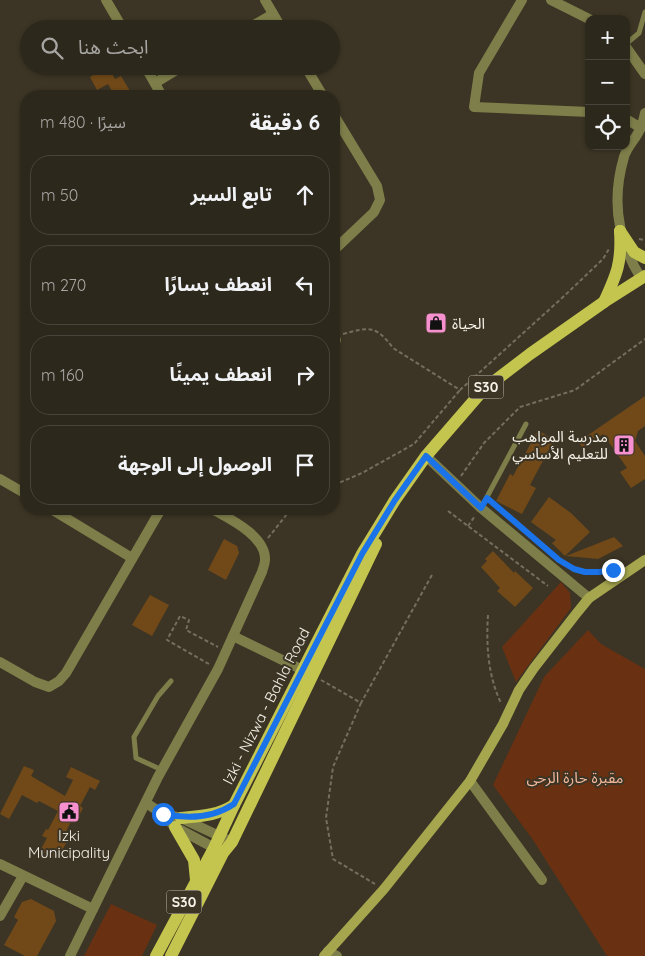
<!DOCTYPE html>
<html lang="ar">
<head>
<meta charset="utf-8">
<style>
  :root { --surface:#2d281c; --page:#353025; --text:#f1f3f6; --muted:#a7a6a3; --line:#48443b }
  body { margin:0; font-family:Quicksand,"Noto Sans Arabic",sans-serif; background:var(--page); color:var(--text); direction:rtl }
  .controls { position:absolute; right:15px; top:15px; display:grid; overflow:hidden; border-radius:10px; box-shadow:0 1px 4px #0004 }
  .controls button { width:45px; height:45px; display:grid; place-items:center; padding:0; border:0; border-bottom:1px solid var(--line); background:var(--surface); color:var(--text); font:25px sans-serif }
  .stop { position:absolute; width:15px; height:15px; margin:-11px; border:4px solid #1a73e8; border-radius:50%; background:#fff }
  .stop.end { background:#1a73e8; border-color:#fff; box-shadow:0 1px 5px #0008 }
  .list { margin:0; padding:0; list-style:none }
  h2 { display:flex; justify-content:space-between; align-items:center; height:65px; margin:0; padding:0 20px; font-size:21px }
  h2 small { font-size:16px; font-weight:400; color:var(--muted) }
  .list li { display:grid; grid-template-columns:32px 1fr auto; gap:15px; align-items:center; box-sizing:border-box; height:80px; margin:0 10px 10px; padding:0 10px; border:1px solid var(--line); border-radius:20px }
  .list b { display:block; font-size:19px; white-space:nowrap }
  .list em { font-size:16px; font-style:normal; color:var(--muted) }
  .icon { flex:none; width:28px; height:28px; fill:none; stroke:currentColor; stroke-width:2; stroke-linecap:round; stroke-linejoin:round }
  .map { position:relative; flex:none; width:645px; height:956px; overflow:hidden; direction:ltr }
  .search { position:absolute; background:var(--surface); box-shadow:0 1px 4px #0004; left:20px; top:20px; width:320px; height:55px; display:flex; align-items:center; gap:12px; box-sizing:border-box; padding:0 18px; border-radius:28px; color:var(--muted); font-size:19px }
  .panel { position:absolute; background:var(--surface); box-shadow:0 1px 4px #0004; left:20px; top:90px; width:320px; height:425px; border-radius:20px; direction:rtl }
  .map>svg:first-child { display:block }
  .green { fill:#693112 }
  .building { fill:#714918 }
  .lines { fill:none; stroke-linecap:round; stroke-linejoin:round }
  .path { stroke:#746e60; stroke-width:2; stroke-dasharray:4 2.5; stroke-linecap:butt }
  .lane { stroke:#7d7e49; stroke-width:5 }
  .street { stroke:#7d7e49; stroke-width:10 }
  .secondary { stroke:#a5a64d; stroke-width:10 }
  .primary { stroke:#c4c54e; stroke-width:12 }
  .route { stroke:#1a73e8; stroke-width:6 }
  .labels { text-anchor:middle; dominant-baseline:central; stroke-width:4; stroke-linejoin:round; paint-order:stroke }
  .shield { fill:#3c3525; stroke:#beb9ad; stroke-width:1 }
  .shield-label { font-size:14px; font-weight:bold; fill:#f5f1e7 }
  .poi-label { font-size:15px; fill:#f5f1e7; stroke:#3c3525; text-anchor:start }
  .street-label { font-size:15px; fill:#f5f1e7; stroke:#3c3525 }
  .park-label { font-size:15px; fill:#f5b89c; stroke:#3c3525 }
</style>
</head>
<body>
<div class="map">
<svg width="645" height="956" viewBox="0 0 645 956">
  <rect width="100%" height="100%" fill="#3c3525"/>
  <g class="green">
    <polygon points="561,582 570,593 571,608 516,682 502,647"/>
    <polygon points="588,630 601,644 645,669 645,956 607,956 533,840 493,785 544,677"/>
    <polygon points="111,904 157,925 142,956 84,956"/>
  </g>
  <g class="building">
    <polygon points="108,66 115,79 121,76 133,96 115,96 108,84 97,90 90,77"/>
    <polygon points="645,396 645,426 638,431 635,441 645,456 645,479 631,488 620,472 627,468 603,434 583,448 578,442"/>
    <polygon points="538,430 554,440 530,485 536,488 522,514 496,501 510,474 513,476"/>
    <polygon points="549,497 571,513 590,532 565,556 552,543 556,540 531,522"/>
    <polygon points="614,537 623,546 598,559 566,556"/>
    <polygon points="224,539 237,546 239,553 226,580 208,570"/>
    <polygon points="493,551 514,573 515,571 533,588 515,607 497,591 500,588 481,567 487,561 485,559"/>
    <polygon points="150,595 169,605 152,636 132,625"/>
    <polygon points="24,766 34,770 31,776 65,796 73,780 66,777 71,767 100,781 95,790 90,787 80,806 83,808 78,818 74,816 63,837 68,839 63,849 63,856 60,859 56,859 40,851 47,838 42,836 46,829 48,830 58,811 39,801 37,803 22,795 9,819 0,814"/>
    <polygon points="31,899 54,911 56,921 37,956 25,956 4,945 18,920 14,917 22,902"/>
  </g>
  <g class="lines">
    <g class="path">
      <polyline points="639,239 645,240"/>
      <path d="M343 334C369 327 376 325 393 348L460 390 562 298 603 259 609 249"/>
      <polyline points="461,476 484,443 520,407 575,390 645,339"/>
      <polyline points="334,485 362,473 414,444 460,390"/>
      <polyline points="491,502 547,549"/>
      <polyline points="448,511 548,586"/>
      <polyline points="468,526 475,516"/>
      <polyline points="268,538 291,509"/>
      <path d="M560 560C565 562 569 566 574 569 585 575 600 572 612 570"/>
      <path d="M488 615C486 645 488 676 501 703"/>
      <polyline points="209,664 167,640 180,616 189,620 186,630 218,647"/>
      <polyline points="321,680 361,703 433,573"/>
      <polyline points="361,703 333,767 326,818 333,859 375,884"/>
    </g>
    <g class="lane">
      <polyline points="626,44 639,33 645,12"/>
      <polyline points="481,508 526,424"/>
      <polyline points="162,770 136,758 134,737 158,696 171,681"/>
    </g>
    <g class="street">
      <polyline points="106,0 123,29"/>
      <polyline points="265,0 282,29"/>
      <polyline points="522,0 479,73 474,107 589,112"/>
      <polyline points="551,0 589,19"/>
      <polyline points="247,29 273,14"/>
      <polyline points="626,47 645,74"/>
      <polyline points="145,66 162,96"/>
      <polyline points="305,66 323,96"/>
      <polyline points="155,83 183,66"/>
      <polyline points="334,115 377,186 380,200 374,212 334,250"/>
      <polyline points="626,119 641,128"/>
      <path d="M641 278C617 240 611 201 624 157 627 146 637 138 641 127 643 123 644 117 645 113"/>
      <polyline points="334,339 336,340"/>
      <polyline points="426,456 481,508 589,598"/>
      <polyline points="0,479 26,494"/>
      <polyline points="51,509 132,558"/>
      <polyline points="233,636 309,673"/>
      <polyline points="0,662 35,682 49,687 59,681 66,673 161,509"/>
      <polyline points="470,781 542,880"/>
      <polyline points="146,803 163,814 175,827 220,851"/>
      <polyline points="163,814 181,818 232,842"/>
      <polyline points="0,864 93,909"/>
      <polyline points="0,916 23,876"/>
      <polyline points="328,951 337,956"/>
      <path d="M70 956 158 777 218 669 262 572C263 568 265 564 265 560 266 536 230 519 212 509"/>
    </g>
    <polyline class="secondary" points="324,956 384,889 470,781 503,724 519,690 534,668 576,614 589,598 645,560"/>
    <g class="primary">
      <polyline points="620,231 634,252 645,258"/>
      <path d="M604 302C617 274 622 262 620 231"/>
      <path d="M181 818C201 816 216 816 234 805"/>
      <polyline points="175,827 194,860 196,880"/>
      <polyline points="156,956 214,848 234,805 362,554 395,500 426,456 484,389 530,354 604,302 645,276"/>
      <polyline points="171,956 223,853 232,842 376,544"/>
    </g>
  </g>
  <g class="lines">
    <path class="route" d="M163 814C187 819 213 818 234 804L362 554 395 500 426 456 481 508 487 498 559 560 574 569 585 572H599L613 570"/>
  </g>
  <defs>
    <g id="shop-square" transform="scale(1.125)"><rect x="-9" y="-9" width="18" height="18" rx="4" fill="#f690cf" stroke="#3c3525"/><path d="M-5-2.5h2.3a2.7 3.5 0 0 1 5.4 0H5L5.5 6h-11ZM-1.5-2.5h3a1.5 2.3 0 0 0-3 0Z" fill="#111"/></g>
    <g id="building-square" transform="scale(1.125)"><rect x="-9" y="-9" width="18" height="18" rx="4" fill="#f690cf" stroke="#3c3525"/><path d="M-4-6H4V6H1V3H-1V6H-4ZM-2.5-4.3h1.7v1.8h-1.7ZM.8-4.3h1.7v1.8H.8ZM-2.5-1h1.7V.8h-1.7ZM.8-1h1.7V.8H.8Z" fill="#111"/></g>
    <g id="civic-square" transform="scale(1.125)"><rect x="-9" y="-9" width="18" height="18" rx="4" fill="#f690cf" stroke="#3c3525"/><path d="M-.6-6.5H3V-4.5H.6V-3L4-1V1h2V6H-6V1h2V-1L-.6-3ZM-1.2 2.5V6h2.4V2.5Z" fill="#111"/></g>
  </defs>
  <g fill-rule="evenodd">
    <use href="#shop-square" x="436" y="323"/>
    <use href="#building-square" x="624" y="445"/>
    <use href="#civic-square" x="69" y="812"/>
  </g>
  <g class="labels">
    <g class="shield">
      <rect x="468.5" y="375.5" width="35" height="23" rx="4"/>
      <rect x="166.5" y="890.5" width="35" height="23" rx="4"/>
    </g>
    <g class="shield-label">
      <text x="486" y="387">S30</text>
      <text x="184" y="902">S30</text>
    </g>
    <g class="poi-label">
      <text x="452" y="323">الحياة</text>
      <text x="608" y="436" text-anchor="end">مدرسة المواهب<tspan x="608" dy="17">للتعليم الأساسي</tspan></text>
      <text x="69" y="835" text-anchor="middle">Izki<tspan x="69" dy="17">Municipality</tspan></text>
    </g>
    <g class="street-label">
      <text transform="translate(266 706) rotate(-63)">Izki - Nizwa - Bahla Road</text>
    </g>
    <g class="park-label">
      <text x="575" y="777">مقبرة حارة الرحى</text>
    </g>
  </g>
</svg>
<div class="controls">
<button>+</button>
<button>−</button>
<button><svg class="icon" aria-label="locate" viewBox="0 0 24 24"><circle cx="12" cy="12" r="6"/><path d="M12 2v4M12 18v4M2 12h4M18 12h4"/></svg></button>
</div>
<div class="stop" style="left:163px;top:814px"></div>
<div class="stop end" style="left:613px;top:570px"></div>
<div class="search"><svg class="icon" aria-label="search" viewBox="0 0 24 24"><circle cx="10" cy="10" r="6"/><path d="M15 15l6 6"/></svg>ابحث هنا</div>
<section class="panel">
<h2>6 دقيقة<small>سيرًا · 480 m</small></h2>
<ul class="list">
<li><svg class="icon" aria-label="ahead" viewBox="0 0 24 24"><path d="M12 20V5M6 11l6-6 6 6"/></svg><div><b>تابع السير</b></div><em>50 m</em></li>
<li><svg class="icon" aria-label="left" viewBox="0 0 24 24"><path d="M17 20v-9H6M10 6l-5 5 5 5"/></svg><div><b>انعطف يسارًا</b></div><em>270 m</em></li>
<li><svg class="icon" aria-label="right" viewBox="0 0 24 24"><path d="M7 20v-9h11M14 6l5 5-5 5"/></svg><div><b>انعطف يمينًا</b></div><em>160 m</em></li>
<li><svg class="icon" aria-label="arrive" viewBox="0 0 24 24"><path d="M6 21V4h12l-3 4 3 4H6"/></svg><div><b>الوصول إلى الوجهة</b></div></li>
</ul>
</section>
</div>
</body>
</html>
